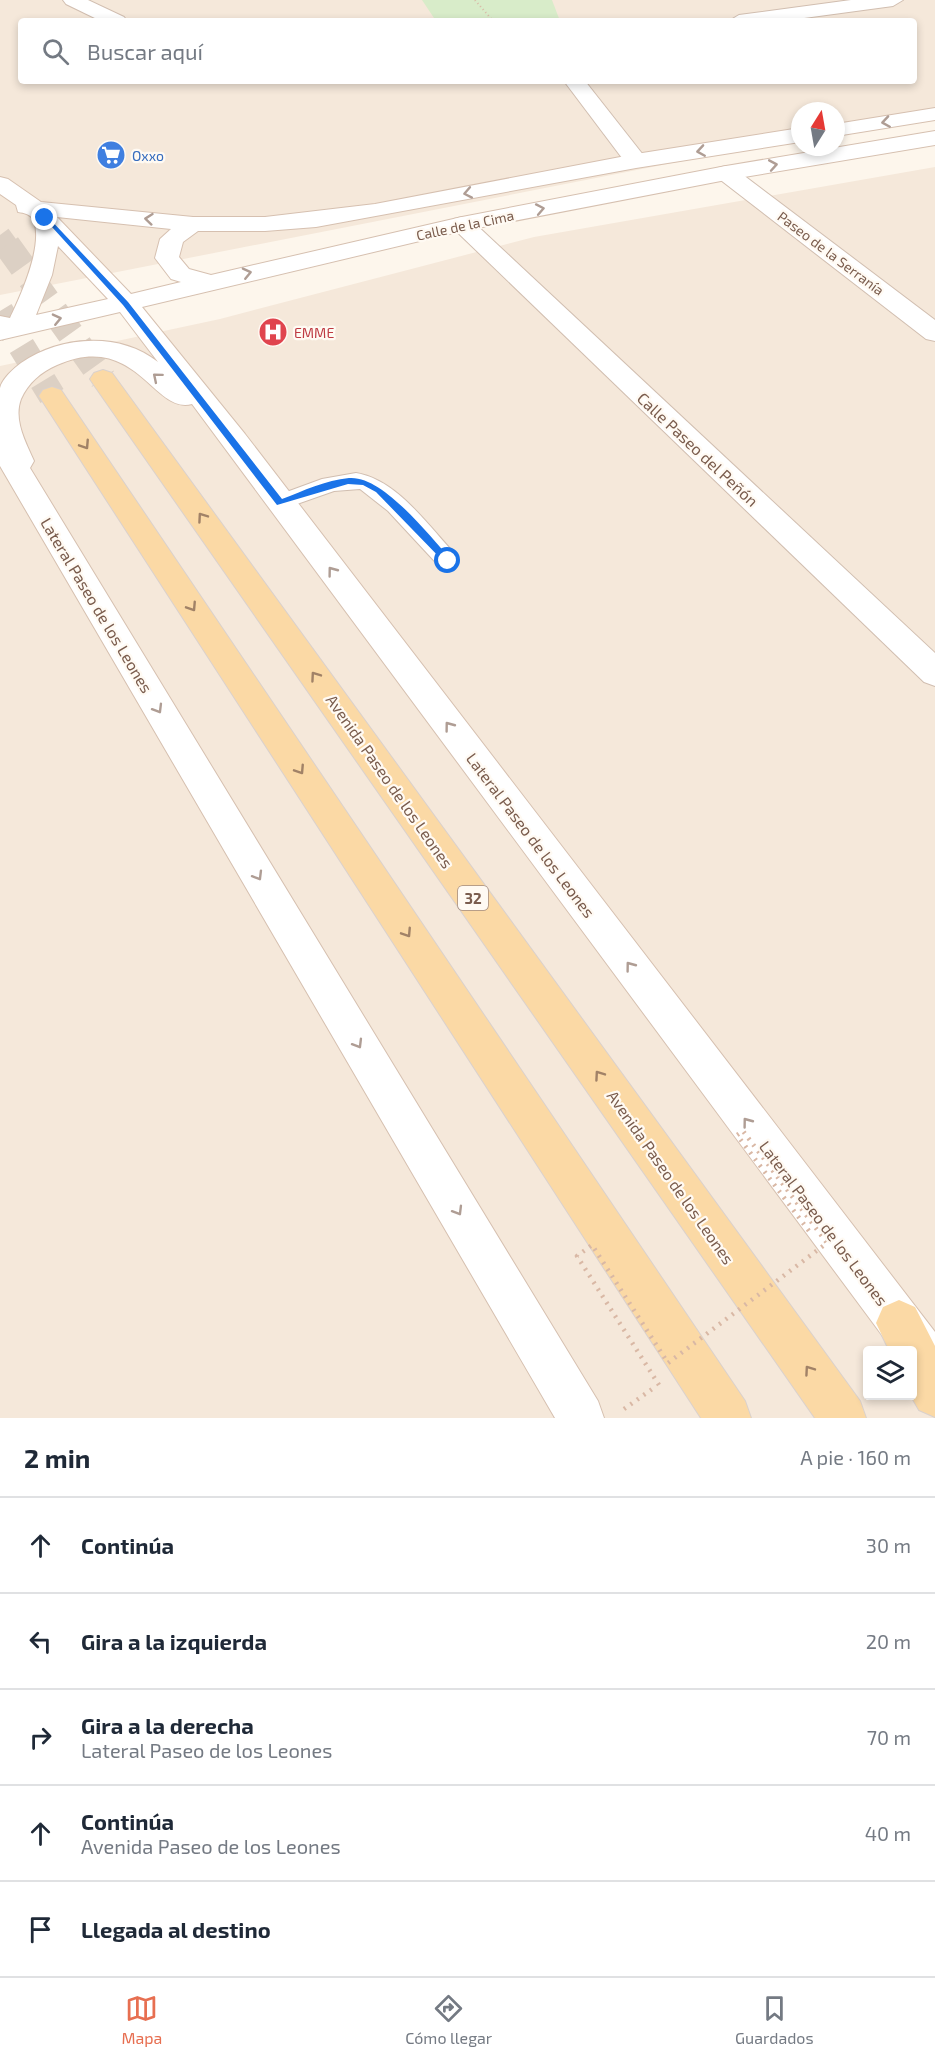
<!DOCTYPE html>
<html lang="es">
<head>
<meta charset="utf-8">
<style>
  :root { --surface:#fff; --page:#f6f6f7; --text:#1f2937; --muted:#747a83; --line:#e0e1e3; --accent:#e76f51 }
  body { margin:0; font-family:"Exo 2",sans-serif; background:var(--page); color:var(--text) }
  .controls { position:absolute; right:18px; bottom:18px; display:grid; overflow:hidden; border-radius:6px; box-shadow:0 3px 9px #0003 }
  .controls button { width:54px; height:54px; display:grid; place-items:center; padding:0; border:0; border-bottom:2px solid var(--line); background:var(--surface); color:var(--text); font:30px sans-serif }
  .compass { position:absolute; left:791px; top:102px; width:54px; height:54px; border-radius:50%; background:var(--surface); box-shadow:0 3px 9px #0003; rotate:11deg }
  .stop { position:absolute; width:18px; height:18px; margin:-14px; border:4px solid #1a73e8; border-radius:50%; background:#fff }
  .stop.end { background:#1a73e8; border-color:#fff; box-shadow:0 2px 6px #0008 }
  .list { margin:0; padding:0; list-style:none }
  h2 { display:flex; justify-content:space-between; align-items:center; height:78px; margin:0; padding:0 24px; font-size:26px }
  h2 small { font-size:20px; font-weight:400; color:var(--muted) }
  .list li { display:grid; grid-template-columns:39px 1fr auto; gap:18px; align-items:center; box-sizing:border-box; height:96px; padding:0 24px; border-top:2px solid var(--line) }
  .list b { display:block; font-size:22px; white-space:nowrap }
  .list p { margin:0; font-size:20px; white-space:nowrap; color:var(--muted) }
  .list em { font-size:20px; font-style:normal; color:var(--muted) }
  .icon { flex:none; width:33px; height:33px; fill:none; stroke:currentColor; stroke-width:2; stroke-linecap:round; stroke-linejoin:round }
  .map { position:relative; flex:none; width:935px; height:1418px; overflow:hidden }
  .search { position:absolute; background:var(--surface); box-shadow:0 3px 9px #0003; left:18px; right:18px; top:18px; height:66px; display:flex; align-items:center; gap:15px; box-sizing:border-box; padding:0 21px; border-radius:6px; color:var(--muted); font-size:22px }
  .sheet { height:558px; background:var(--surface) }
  nav { display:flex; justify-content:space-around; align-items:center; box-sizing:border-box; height:84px; border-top:2px solid var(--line); background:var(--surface); font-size:16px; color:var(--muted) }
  nav a { display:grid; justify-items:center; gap:3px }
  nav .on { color:var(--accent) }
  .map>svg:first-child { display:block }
  .residential { fill:#f5e8da; fill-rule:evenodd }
  .green { fill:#d8ecc9 }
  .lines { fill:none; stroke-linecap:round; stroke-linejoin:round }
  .primary-tunnel-far1 { stroke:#dcd0c4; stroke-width:21; stroke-dasharray:21 10; stroke-linecap:butt }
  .primary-tunnel { stroke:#dcd0c4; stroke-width:27; stroke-dasharray:27 14; stroke-linecap:butt }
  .lane-casing { stroke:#d1beb0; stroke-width:2 }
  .street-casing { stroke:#d1beb0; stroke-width:2 }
  .secondary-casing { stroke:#d6c0b0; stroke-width:2 }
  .primary-casing { stroke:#dad1cd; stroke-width:2 }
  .path-far1 { stroke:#d9b8a5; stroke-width:2; stroke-dasharray:1 3; stroke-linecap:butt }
  .path { stroke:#d9b8a5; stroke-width:4.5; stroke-dasharray:2 6; stroke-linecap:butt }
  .lane { fill:#fff; fill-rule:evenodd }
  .street { fill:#fff; fill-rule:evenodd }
  .secondary { fill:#fff; fill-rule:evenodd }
  .primary { fill:#fbd9a5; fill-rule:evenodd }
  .path-bridge { stroke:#d9b8a5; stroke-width:4.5; stroke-dasharray:2 6; stroke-linecap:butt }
  .oneway { stroke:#af9d94 }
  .oneway2 { stroke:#a18267 }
  .route { fill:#1a73e8 }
  .labels { text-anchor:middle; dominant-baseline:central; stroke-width:4.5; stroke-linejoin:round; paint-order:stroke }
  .far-shop-label { font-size:14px; fill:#366cbe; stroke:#fffaf3; text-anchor:start }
  .far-street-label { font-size:14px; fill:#7a5c4d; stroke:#fffaf3 }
  .far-health-label { font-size:14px; fill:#be3a42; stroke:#fffaf3; text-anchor:start }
  .shield { fill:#fffaf3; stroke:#a28b7f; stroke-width:1.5 }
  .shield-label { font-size:15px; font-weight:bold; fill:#7a5c4d }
  .street-label { font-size:16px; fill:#7a5c4d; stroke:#fffaf3 }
</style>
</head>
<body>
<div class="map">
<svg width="935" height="1418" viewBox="0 0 935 1418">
  <rect width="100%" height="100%" fill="#fdf6ec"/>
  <g class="residential">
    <path d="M0 0H935V111L836 131V111H800V138L0 295ZM21 21H914V81H21Z"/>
    <path d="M935 167V1418H0V366L220 319 534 237ZM868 1350H912V1396H868Z"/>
  </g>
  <polygon class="green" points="422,0 552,0 560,21 436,21"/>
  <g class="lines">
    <polyline class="primary-tunnel-far1" points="0,235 8,246"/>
    <g class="primary-tunnel">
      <polyline points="7,245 103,379"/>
      <polyline points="0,311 52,396"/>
    </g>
    <g class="lane-casing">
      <path id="lane" d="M356 473C398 480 428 526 456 555L459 561 456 567 448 569 440 567 388 511 360 489 334 491 280 510 273 507 269 502 273 497 322 479Z"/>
    </g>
    <g class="street-casing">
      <g id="street">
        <polygon points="63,0 88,0 124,17 127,21 101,21 66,4"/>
        <polygon points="851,0 903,0 893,6 782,21 729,21 739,15"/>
        <polygon points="564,81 585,81 644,156 647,161 644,166 628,166"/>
        <polygon points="726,166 734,168 935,320 935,341 926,339 718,178 715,173 718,168"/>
        <polygon points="462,217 470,219 935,653 935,686 924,682 454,229 450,224 454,219"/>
      </g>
    </g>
    <g class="secondary-casing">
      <g id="secondary">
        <polygon points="935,108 935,120 836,136 836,124"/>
        <path d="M800 128V142L636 168 316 227 265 231H198L183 242 179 257 189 269 211 275 462 217 726 166 935 131V145L726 180 462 231 142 307 245 434 935 1332V1392C910 1381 912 1376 912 1350H893L192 404C154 415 136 330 57 365 41 372 28 383 21 399 13 420 26 443 34 461L30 468 598 1401 604 1418H555L0 466C0 445 0 407 0 388 2 379 14 368 21 363 60 336 119 331 158 362L120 312 0 340V316L10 318C21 295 43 247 34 221 31 214 24 213 18 212L16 205 0 194V177L8 179 41 202 193 217H265L375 204 636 154ZM57 217 171 229 160 239 155 258 171 279 181 282 131 294ZM58 246 108 299 36 315 52 275Z"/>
      </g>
    </g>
    <g class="primary-casing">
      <g id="primary">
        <polygon points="103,370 112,373 860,1401 866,1418 815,1418 94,385 90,379 94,373"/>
        <polygon points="52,387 61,390 745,1401 751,1418 701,1418 43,402 39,396 43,390"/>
        <polygon points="899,1300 915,1307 935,1346 935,1417 919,1410 911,1396 912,1350 889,1350 876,1323 883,1307"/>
      </g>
    </g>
    <polyline class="path-far1" points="475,0 493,21"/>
    <polyline class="path" points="624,1409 655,1387"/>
    <use href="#lane" class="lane"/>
    <use href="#street" class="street"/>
    <use href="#secondary" class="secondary"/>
    <use href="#primary" class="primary"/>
    <polyline class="path-bridge" points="659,1385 577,1256 592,1245 668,1363 827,1243 743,1131 737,1135 809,1231"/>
  </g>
  <defs><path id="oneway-chevron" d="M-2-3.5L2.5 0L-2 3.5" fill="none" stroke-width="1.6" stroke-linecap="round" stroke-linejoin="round" transform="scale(1.5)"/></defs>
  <g class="oneway">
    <use href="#oneway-chevron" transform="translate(886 122) rotate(171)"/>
    <use href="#oneway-chevron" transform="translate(701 151) rotate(171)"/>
    <use href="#oneway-chevron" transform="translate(773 165) rotate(-10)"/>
    <use href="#oneway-chevron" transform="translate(468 193) rotate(169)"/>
    <use href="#oneway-chevron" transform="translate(540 209) rotate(-11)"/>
    <use href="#oneway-chevron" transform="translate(149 219) rotate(-174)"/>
    <use href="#oneway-chevron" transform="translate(247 273) rotate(-13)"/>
    <use href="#oneway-chevron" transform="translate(57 319) rotate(-13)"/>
    <use href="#oneway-chevron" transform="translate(157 377) rotate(-140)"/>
    <use href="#oneway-chevron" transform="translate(332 571) rotate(-127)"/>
    <use href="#oneway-chevron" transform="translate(158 709) rotate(59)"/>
    <use href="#oneway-chevron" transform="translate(449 726) rotate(-127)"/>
    <use href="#oneway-chevron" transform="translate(258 876) rotate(59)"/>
    <use href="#oneway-chevron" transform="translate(630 966) rotate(-127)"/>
    <use href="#oneway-chevron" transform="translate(358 1044) rotate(59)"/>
    <use href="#oneway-chevron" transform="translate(747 1122) rotate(-127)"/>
    <use href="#oneway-chevron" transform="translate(458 1211) rotate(59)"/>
  </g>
  <g class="oneway2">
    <use href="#oneway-chevron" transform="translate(85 445) rotate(57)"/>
    <use href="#oneway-chevron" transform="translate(202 517) rotate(-125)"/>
    <use href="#oneway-chevron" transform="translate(192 607) rotate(57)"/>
    <use href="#oneway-chevron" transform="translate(315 676) rotate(-125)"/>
    <use href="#oneway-chevron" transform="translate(300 770) rotate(57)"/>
    <use href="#oneway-chevron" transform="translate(407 933) rotate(57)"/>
    <use href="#oneway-chevron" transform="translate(599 1075) rotate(-125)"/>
    <use href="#oneway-chevron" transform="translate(809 1370) rotate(-125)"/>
  </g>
  <path class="route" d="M42 216H47L128 302 282 499C303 491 326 480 349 478 383 475 428 535 451 559V563H445L376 492 363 485 348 484 277 505 123 305Z"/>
  <defs>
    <g id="supermarket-disc" transform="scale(1.5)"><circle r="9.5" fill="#3f7fe0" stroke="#fffaf3"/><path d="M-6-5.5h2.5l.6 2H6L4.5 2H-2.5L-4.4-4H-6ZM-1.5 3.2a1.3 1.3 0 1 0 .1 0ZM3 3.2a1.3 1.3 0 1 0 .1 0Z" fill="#fff"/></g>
    <g id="hospital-disc" transform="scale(1.5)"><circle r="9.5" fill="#e0444e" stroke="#fffaf3"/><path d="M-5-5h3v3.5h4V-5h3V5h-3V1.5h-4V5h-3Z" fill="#fff"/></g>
  </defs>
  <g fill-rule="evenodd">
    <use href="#supermarket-disc" x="111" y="155"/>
    <use href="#hospital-disc" x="273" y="332"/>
  </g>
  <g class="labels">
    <g class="far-shop-label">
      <text x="132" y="155">Oxxo</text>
    </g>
    <g class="far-street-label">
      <text transform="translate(465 225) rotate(-12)">Calle de la Cima</text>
      <text transform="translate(831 253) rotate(37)">Paseo de la Serranía</text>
    </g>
    <g class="far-health-label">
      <text x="294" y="332">EMME</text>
    </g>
    <rect class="shield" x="458" y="886" width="30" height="24" rx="4.5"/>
    <g class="shield-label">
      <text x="473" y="898">32</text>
    </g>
    <g class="street-label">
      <text transform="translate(698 449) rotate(43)">Calle Paseo del Peñón</text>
      <text transform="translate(97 605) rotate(59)">Lateral Paseo de los Leones</text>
      <text transform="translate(390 781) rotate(55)">Avenida Paseo de los Leones</text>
      <text transform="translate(531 835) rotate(53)">Lateral Paseo de los Leones</text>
      <text transform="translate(671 1177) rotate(55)">Avenida Paseo de los Leones</text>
      <text transform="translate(824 1223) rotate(53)">Lateral Paseo de los Leones</text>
    </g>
  </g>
</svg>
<div class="controls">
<button><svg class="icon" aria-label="layers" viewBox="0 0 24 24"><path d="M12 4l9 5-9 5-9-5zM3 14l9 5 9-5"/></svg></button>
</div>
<svg class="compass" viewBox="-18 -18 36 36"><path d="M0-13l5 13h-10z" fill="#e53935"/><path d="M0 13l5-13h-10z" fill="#747a83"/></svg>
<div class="stop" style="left:448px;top:561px"></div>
<div class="stop end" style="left:45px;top:218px"></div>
<div class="search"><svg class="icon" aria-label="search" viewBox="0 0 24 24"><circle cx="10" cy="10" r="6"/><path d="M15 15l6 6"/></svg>Buscar aquí</div>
</div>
<section class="sheet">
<h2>2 min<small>A pie · 160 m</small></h2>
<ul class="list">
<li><svg class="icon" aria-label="ahead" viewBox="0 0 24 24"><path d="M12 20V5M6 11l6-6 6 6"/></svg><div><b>Continúa</b></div><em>30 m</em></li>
<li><svg class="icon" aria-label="left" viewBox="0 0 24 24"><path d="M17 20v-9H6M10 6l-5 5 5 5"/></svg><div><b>Gira a la izquierda</b></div><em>20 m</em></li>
<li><svg class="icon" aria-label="right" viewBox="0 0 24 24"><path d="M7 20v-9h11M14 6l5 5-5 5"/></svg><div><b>Gira a la derecha</b><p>Lateral Paseo de los Leones</p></div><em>70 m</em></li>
<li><svg class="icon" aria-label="ahead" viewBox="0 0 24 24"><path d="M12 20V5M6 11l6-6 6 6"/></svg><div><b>Continúa</b><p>Avenida Paseo de los Leones</p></div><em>40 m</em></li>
<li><svg class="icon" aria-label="arrive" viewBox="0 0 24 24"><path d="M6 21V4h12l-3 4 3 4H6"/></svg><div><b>Llegada al destino</b></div></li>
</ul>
</section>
<nav>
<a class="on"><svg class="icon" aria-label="map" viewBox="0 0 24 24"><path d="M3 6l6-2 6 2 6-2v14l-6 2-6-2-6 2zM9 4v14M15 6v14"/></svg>Mapa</a>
<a><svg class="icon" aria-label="directions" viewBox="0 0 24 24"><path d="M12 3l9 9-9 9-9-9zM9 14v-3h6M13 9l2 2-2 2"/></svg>Cómo llegar</a>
<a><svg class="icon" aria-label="saved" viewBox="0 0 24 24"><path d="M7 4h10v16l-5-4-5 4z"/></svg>Guardados</a>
</nav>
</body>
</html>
